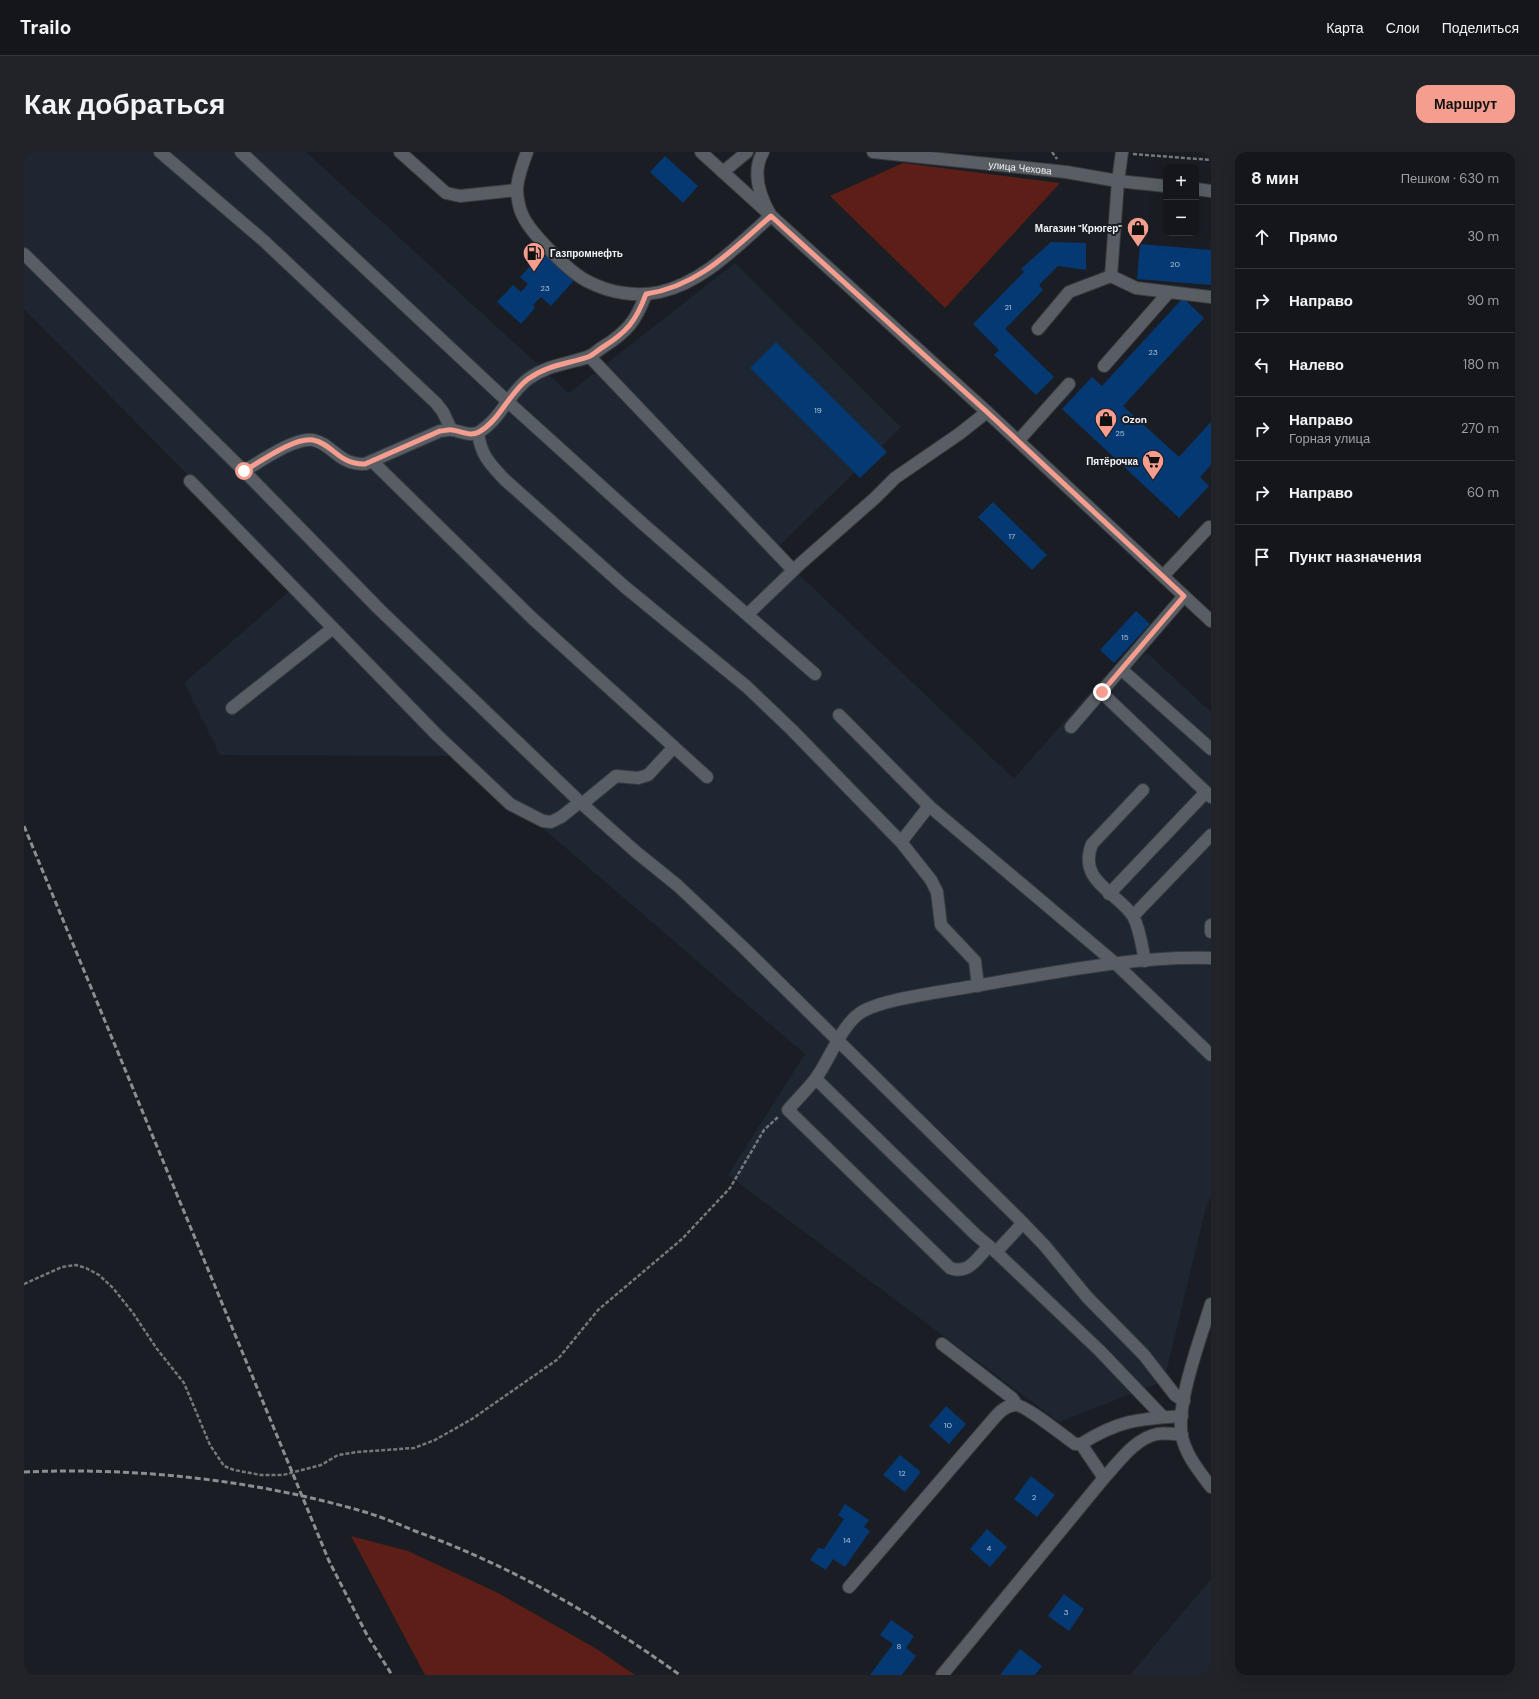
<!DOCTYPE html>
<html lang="ru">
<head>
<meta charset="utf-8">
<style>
  :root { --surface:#14161b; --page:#212328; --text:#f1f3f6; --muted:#9d9fa3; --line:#33353a; --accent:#f59d8f }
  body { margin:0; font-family:"DM Sans",sans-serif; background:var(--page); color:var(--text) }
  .controls { position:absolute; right:12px; top:12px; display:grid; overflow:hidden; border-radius:8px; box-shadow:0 4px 16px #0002 }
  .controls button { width:36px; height:36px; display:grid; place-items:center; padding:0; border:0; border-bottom:1px solid var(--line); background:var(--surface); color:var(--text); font:20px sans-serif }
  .stop { position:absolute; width:12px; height:12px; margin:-9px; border:3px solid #f59d8f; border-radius:50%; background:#fff }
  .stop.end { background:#f59d8f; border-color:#fff; box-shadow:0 1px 4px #0008 }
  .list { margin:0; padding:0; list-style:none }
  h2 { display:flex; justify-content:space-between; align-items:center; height:52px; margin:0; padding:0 16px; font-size:17px }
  h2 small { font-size:13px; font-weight:400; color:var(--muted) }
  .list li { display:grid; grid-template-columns:26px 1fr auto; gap:12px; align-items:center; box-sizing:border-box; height:64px; padding:0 16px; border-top:1px solid var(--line) }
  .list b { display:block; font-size:15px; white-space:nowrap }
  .list p { margin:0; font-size:13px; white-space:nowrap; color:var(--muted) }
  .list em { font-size:13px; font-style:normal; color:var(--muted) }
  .icon { flex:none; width:22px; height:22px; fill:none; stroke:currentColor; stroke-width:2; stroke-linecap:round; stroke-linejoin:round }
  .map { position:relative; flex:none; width:1187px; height:1523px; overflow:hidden; border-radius:12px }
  header { display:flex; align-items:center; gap:24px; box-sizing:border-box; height:56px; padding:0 20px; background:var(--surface); border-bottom:1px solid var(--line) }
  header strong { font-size:19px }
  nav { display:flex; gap:22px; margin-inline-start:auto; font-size:14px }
  .intro { display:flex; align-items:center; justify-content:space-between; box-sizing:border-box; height:96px; padding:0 24px }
  h1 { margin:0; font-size:28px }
  .button { padding:10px 18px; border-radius:12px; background:var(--accent); color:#111; font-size:14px; font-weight:700 }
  main { display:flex; gap:24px; padding:0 24px }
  aside { flex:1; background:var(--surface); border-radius:12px; box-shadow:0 4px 16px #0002 }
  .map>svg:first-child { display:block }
  .built { fill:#1e2631 }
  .green { fill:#5c1e17 }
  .building { fill:#043974 }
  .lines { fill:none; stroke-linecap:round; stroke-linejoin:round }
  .minor-casing { stroke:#393c41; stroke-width:14 }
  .path { stroke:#75797e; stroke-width:2.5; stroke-dasharray:4 2; stroke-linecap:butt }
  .minor { stroke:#595e65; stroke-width:12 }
  .rail { stroke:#8b8f94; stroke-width:3; stroke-dasharray:6 3; stroke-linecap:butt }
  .route { stroke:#f59d8f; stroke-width:5 }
  .labels { text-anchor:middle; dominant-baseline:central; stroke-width:4; stroke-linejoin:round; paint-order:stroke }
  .number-label { font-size:8px; fill:#b5c5d7 }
  .street-label { font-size:10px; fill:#f0f4f8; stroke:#1a1e24 }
  .poi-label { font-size:10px; font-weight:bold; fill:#f0f4f8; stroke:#1a1e24; text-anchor:end }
</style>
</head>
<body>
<header>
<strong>Trailo</strong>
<nav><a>Карта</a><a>Слои</a><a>Поделиться</a></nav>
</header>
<div class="intro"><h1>Как добраться</h1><a class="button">Маршрут</a></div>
<main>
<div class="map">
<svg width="1187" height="1523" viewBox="0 0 1187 1523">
  <rect width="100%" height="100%" fill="#1a1e24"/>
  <g class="built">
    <polygon points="0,0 282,0 545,241 711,111 877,275 750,399 990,627 1077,527 1123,501 1187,560 1187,1044 1181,1059 1140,1229 1035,1270 704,1023 781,902 435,604 196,603 160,531 273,433 0,157"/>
    <polygon points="1187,1427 1187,1523 1106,1523"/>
  </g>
  <g class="green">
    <polygon points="879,11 1036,31 921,156 806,44"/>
    <polygon points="327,1384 384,1399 474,1441 571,1496 611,1523 401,1523"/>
  </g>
  <g class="building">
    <polygon points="641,4 674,34 659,51 626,20"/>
    <polygon points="1027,90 1062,91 1062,118 1034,114 1015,133 1019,138 981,177 1030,225 1012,243 970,203 975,198 949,172 1000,120 997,117"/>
    <polygon points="1116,92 1187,98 1187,133 1113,127"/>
    <polygon points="522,97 553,125 527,154 517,145 509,153 511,156 497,172 473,150 489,133 497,140 504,132 496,125"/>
    <polygon points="1159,146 1180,166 1099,254 1155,305 1187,270 1187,313 1176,325 1185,334 1155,366 1038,257 1068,225 1078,234"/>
    <polygon points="752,190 863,300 836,326 726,216"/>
    <polygon points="969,350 1023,403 1008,418 954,365"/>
    <polygon points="1112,459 1126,472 1090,511 1076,498"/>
    <polygon points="922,1254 942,1272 925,1292 905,1274"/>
    <polygon points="876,1303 897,1320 881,1340 859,1323"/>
    <polygon points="1007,1324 1031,1343 1013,1365 990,1347"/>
    <polygon points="821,1352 845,1368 840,1375 846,1379 821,1415 809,1407 802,1418 786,1408 794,1396 800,1397 820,1367 814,1363"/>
    <polygon points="963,1377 983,1395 966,1415 946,1397"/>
    <polygon points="1040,1442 1060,1457 1045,1479 1024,1464"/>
    <polygon points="867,1468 890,1484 882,1496 892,1504 878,1523 846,1523 869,1492 856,1483"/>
    <polygon points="996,1497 1018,1514 1011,1523 976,1523"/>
  </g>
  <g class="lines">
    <g class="minor-casing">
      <g id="minor">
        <polyline points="136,0 240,89 412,251 419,260 427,277"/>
        <polyline points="217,0 483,249 618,371 791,522"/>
        <polyline points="376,0 422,41 436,44 493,38"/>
        <path d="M503 0C499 11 493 26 493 38 493 44 495 56 498 62 505 80 547 122 565 130 586 141 612 145 636 140 680 130 714 93 747 64 736 45 727 21 739 0"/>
        <polyline points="677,0 963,260 1187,469"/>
        <path id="s1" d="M849 0 1042 20 1094 29 1142 34"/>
        <polyline points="699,20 723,0"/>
        <polyline points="1172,37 1187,39"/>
        <polyline points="0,102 220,319 356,458 556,650 612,700 653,733 721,797 995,1067 1021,1094 1063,1145 1120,1203 1151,1243 1160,1249"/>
        <polyline points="1087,124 1112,136 1187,145"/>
        <polyline points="1014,177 1045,140 1087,124 1094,29 1098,0"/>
        <polyline points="565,204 769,418"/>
        <polyline points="1080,214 1145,140"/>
        <path d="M454 281C457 303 465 311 480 327L601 435 723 535 768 578 877 690 907 728 913 740 917 773 951 809 954 834"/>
        <polyline points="994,289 1045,232"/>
        <polyline points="348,309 508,466 683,625"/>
        <path d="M220 319C236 310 270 285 289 288 309 292 314 313 341 312L416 279C420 279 425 277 428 278 437 279 446 285 455 280 476 268 485 241 504 227 523 213 543 212 564 205 569 203 574 198 579 195 603 180 612 169 622 142"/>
        <polyline points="166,329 413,583 486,652 519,669 527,670 537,665 556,650"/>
        <polyline points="1139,424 1185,375"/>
        <polyline points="724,462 776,412 851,346 871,326 935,282 963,260"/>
        <polyline points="1097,517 1187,597"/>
        <polyline points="1077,540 1187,645"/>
        <polyline points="208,556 309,476"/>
        <polyline points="815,563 905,654 1091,811 1187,903"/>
        <polyline points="1047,575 1160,444"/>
        <path d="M1119 638 1068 692C1053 729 1093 740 1109 764 1116 777 1118 795 1121 809"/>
        <polyline points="558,652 592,624 614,626 624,623 650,595"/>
        <polyline points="877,690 905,654"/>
        <polyline points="1085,742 1182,640"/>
        <polyline points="1109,764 1187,683"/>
        <polyline points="1187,773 1187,780"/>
        <polyline points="792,927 952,1083 972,1100 1076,1199 1139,1265"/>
        <path d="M965 1094C953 1106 945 1123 926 1116L764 958C773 947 784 937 792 926 806 907 817 874 836 861 857 847 918 840 944 835 1024 822 1105 804 1187 806"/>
        <polyline points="972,1100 999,1071"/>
        <path d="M1187 1152C1177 1185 1151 1253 1158 1285 1163 1305 1175 1319 1187 1335"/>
        <polyline points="918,1192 988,1246 992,1252"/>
        <polyline points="1057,1292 1080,1326"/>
        <path d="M825 1435 966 1271C973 1263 979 1254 991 1253 1000 1252 1041 1285 1051 1292H1057C1095 1268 1114 1267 1158 1264"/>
        <path d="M918 1523 1080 1326C1095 1310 1110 1287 1133 1282 1140 1281 1150 1282 1158 1283"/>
      </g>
    </g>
    <g class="path">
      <polyline points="1028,0 1033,7"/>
      <polyline points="1109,2 1187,8"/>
      <polyline points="0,1132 38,1115 52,1113 62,1116 75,1123 89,1136 109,1161 133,1197 160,1231 186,1293 200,1314 210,1318 237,1323 259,1323 297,1313 314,1303 333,1300 390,1296 411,1288 448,1267 534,1207 574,1158 658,1087 706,1036 740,978 754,965"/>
    </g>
    <use href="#minor" class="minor"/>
    <g class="rail">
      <polyline points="0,674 305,1409 343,1483 368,1523"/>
      <path d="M0 1320C114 1315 231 1328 341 1360 358 1365 374 1372 391 1379 487 1414 572 1463 656 1523"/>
    </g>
  </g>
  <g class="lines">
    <path class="route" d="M220 319C236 310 270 285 289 288 309 292 315 313 341 312L416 279C420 279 425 277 428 278 437 279 446 285 455 280 476 268 485 241 504 227 523 213 543 212 564 205 569 203 574 198 579 195 603 180 612 169 622 142 675 134 708 98 747 64L963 260 1160 444 1078 540"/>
  </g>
  <defs>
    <g id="shop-pin" transform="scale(1.15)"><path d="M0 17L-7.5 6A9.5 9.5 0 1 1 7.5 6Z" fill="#f59d8f" stroke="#1a1e24"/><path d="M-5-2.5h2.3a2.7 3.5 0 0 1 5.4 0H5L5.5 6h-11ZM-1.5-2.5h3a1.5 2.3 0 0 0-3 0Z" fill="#111"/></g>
    <g id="fuel-pin" transform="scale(1.15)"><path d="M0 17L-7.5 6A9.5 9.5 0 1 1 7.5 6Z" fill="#f59d8f" stroke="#1a1e24"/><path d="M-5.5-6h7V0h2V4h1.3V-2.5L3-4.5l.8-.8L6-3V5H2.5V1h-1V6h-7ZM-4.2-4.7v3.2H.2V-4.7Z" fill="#111"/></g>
    <g id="supermarket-pin" transform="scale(1.15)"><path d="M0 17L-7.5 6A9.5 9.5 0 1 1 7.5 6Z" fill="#f59d8f" stroke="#1a1e24"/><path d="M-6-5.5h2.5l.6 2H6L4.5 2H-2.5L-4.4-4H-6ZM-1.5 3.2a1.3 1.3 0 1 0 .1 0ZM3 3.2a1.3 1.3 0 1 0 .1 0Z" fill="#111"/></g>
  </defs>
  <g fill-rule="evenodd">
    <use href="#shop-pin" x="1114" y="76"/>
    <use href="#fuel-pin" x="510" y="101"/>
    <use href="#shop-pin" x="1082" y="267"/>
    <use href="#supermarket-pin" x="1129" y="309"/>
  </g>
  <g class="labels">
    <g class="number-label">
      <text x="1151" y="112">20</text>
      <text x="521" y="136">23</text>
      <text x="984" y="155">21</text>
      <text x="1129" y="200">23</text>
      <text x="794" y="258">19</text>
      <text x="1096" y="281">25</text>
      <text x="988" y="384">17</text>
      <text x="1101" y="485">15</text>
      <text x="924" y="1273">10</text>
      <text x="878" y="1321">12</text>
      <text x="1010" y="1345">2</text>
      <text x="823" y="1388">14</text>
      <text x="965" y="1396">4</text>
      <text x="1042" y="1460">3</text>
      <text x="875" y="1494">8</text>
    </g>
    <g class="street-label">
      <text stroke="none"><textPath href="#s1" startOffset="148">улица Чехова</textPath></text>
    </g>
    <g class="poi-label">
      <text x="1098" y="76">Магазин "Крюгер"</text>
      <text x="526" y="101" text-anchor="start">Газпромнефть</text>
      <text x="1098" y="267" text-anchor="start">Ozon</text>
      <text x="1114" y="309">Пятёрочка</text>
    </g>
  </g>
</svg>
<div class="controls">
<button>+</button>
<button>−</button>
</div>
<div class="stop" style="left:220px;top:319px"></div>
<div class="stop end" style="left:1078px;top:540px"></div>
</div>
<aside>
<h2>8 мин<small>Пешком · 630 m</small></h2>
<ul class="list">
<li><svg class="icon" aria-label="ahead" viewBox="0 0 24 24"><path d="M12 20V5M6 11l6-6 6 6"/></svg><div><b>Прямо</b></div><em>30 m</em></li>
<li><svg class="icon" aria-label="right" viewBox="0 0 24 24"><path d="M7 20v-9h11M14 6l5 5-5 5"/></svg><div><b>Направо</b></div><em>90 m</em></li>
<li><svg class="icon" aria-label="left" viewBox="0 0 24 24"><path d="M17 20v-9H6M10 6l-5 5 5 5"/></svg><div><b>Налево</b></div><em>180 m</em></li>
<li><svg class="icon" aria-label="right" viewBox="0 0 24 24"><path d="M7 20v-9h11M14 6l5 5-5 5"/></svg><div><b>Направо</b><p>Горная улица</p></div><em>270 m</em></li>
<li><svg class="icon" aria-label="right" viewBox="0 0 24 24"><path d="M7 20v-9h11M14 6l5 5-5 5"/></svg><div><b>Направо</b></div><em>60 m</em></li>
<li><svg class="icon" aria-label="arrive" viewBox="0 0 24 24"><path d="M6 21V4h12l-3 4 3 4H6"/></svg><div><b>Пункт назначения</b></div></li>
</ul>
</aside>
</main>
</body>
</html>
